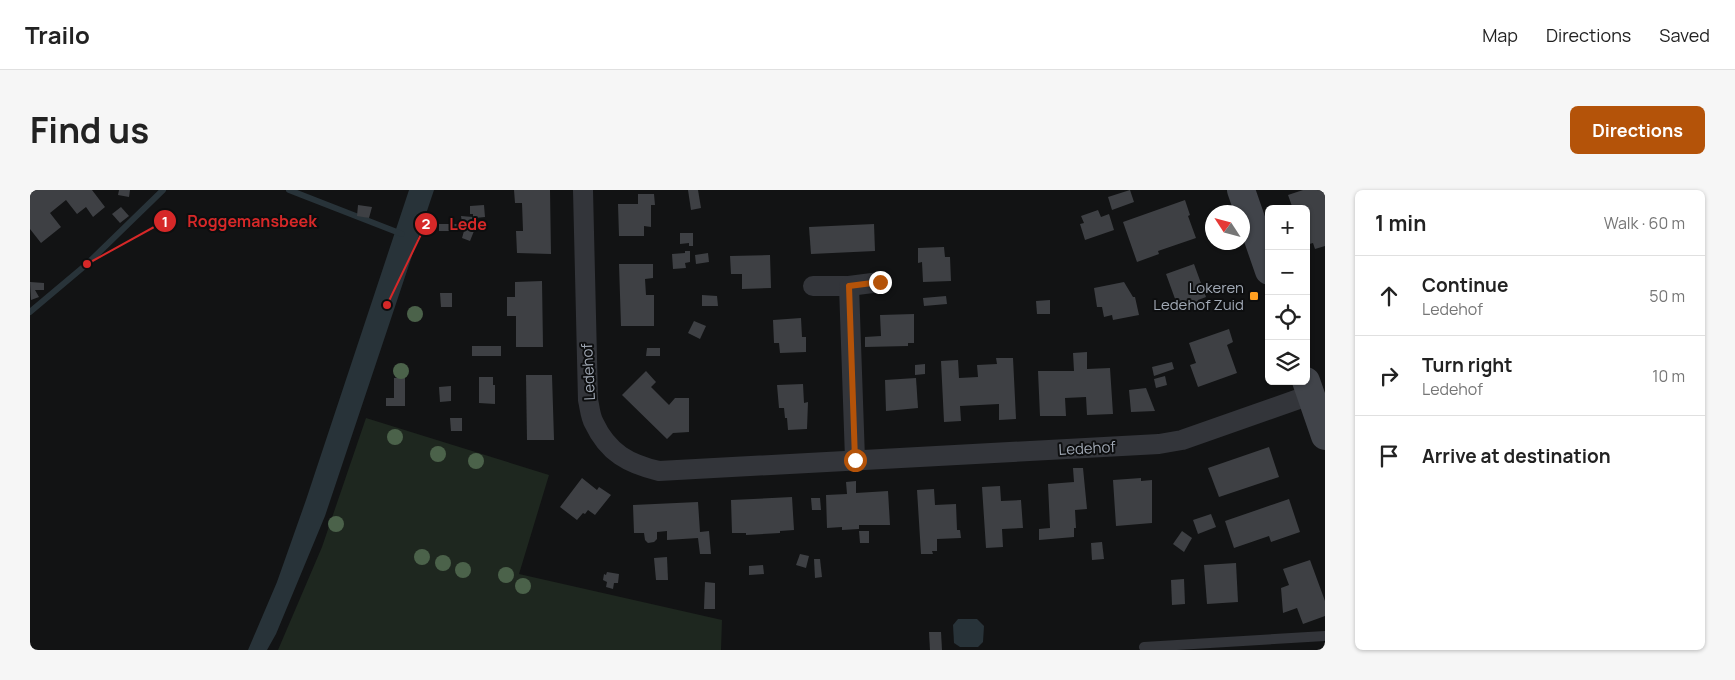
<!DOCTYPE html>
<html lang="en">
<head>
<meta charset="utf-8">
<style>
  :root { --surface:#fff; --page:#f6f6f6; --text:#222; --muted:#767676; --line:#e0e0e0; --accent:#b45309 }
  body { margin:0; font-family:Manrope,sans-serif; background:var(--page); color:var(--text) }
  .controls { position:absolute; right:15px; top:15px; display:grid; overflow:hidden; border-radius:8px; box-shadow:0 1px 4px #0004 }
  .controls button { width:45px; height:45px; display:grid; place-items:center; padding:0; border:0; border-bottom:1px solid var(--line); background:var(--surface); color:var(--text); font:25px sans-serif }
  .compass { position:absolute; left:1175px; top:15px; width:45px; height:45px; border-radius:50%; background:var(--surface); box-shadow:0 1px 4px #0004; rotate:306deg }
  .stop { position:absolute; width:15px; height:15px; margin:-11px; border:4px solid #b45309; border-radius:50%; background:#fff }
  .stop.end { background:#b45309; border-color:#fff; box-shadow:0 1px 5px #0008 }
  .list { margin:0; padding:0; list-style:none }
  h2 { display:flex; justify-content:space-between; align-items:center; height:65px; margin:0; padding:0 20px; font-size:21px }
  h2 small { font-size:16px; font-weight:400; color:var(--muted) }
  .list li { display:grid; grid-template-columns:32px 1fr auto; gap:15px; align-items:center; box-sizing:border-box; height:80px; padding:0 20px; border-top:1px solid var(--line) }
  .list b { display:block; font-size:19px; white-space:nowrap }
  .list p { margin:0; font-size:16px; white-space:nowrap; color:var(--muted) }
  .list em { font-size:16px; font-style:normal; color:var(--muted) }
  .icon { flex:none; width:28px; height:28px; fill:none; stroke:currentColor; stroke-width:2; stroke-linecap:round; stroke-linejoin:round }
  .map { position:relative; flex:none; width:1295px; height:460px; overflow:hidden; border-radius:8px }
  header { display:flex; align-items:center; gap:30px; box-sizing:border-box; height:70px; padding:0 25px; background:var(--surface); border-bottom:1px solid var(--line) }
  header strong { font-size:24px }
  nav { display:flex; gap:28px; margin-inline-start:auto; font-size:18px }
  .intro { display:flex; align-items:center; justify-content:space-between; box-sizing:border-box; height:120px; padding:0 30px }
  h1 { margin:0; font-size:35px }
  .button { padding:12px 22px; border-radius:8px; background:var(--accent); color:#fff; font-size:18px; font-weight:700 }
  main { display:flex; gap:30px; padding:0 30px }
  aside { flex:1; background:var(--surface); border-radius:8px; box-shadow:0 1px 4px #0004 }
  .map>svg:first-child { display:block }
  .green { fill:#1e271f }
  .water { fill:#283339 }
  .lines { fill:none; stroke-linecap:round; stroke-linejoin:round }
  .stream { stroke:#283339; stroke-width:6 }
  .building { fill:#3e4044 }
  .service { stroke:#33353a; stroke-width:10 }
  .minor { stroke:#33353a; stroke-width:20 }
  .secondary { stroke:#41444a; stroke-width:28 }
  .tree { fill:#4b624a }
  .route { stroke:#b45309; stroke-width:6 }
  .poi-dot { fill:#ff9f20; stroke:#0d0e0f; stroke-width:2 }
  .labels { text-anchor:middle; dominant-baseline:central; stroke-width:4; stroke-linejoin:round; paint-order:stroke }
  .poi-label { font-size:15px; fill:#a2aab6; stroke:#0d0e0f; text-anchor:end }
  .street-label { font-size:15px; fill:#a2aab6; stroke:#0d0e0f }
  .leader { fill:none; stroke:#d62828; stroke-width:2 }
  .callout-dot { fill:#d62828; stroke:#0d0e0f; stroke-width:2 }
  .mark-label { font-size:15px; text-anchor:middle; font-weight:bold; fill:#fff }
  .callout-label { font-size:16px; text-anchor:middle; font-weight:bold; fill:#d62828; stroke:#0d0e0f; stroke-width:4; stroke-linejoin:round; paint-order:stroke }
</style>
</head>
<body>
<header>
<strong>Trailo</strong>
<nav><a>Map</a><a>Directions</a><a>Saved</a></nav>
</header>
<div class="intro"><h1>Find us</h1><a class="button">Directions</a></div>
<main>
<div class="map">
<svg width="1295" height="460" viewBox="0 0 1295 460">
  <rect width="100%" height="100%" fill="#121314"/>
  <polygon class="green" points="336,228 519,285 489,384 692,430 691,460 248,460 292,357"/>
  <g class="water">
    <polygon points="379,0 404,0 295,326 246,444 237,460 218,460 247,392 276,310"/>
    <polygon points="928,429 947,429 954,436 953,452 948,457 930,457 924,453 923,435"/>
  </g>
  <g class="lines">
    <g class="stream">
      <polyline points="259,0 372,44"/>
      <polyline points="0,122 57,74 133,0"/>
    </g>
  </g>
  <g class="building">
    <polygon points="6,0 62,0 75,17 63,27 56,17 47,24 36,10 20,23 31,37 11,53 0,39 0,2"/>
    <polygon points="89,0 100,0 99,7 88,5"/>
    <polygon points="484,0 520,0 521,64 487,63 486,41 493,41 492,13 485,13"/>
    <polygon points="658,0 668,0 671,18 661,20"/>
    <polygon points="1100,0 1104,12 1082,20 1078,7"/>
    <polygon points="1273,0 1295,0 1295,56 1285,59 1283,53 1276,55 1276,19 1263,19 1258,5"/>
    <polygon points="608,4 624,4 625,15 621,15 621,37 614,36 614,46 589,46 588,14 608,14"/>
    <polygon points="1155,10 1160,25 1158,26 1166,48 1128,61 1129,64 1107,72 1093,32"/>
    <polygon points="328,15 342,17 339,28 327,26"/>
    <polygon points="454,15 455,27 445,28 445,32 432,32 431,26 443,27 443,24 440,24 440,16"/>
    <polygon points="91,17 99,26 90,33 82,24"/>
    <polygon points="1068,20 1071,27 1079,24 1084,40 1055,50 1050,34 1054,33 1051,26"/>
    <polygon points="409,34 437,34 437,39 444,41 440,51 432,48 434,41 409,41"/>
    <polygon points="844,34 845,61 781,64 779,37"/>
    <polygon points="650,43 663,43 663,56 659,56 659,53 650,54"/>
    <polygon points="914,57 915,67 920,67 921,91 893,92 892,72 888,73 888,58"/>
    <polygon points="655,61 660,61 660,72 655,73 656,78 643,79 642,64 655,63"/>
    <polygon points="678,63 679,72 666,74 665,65"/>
    <polygon points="740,65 741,98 712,99 712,84 701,84 700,66"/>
    <polygon points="589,74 623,74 623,88 615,89 616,105 624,105 624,136 591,136"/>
    <polygon points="1164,74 1176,107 1168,110 1169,114 1156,118 1155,114 1148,117 1136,84"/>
    <polygon points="512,91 513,157 486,157 486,126 477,126 477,107 485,107 485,92"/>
    <polygon points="0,92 14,93 14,100 5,100 9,107 1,110"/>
    <polygon points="1094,92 1103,107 1105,107 1109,125 1083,130 1082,125 1074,127 1072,117 1067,117 1064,98"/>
    <polygon points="410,103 422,103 422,117 411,117"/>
    <polygon points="672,105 687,106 688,116 672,116"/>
    <polygon points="916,106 917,114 894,116 893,108"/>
    <polygon points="1020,110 1020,124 1007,124 1006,111"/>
    <polygon points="884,124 884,153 878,153 878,156 835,157 835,147 851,146 850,125"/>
    <polygon points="771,128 772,147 776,147 776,162 750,163 749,153 744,153 743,130"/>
    <polygon points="664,131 676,136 670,149 658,143"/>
    <polygon points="1199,139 1203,152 1197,155 1207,183 1168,197 1160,175 1166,173 1159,153"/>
    <rect x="442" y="156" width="29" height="10"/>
    <polygon points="617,158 630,158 630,166 616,166"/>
    <polygon points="1057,162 1057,179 1080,178 1083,224 1057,225 1056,207 1035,208 1036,226 1010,226 1008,181 1044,181 1043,163"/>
    <polygon points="966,168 983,168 986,229 969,230 969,214 930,216 931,231 914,232 911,171 928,170 929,188 948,187 947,175 967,174"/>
    <polygon points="1142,172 1144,179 1124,186 1122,177"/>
    <polygon points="895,174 895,184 885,185 885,175"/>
    <polygon points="616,181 626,192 621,197 639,215 645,208 659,208 659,242 643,243 637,249 592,205"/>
    <polygon points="496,185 522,185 524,250 497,250"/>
    <polygon points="1135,186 1137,195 1126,198 1124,189"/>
    <polygon points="375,187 375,216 356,216 356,208 364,208 364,188"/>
    <polygon points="449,187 463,187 463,195 465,195 465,214 449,213"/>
    <polygon points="886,188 888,218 856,221 855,190"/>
    <polygon points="773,194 774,213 778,212 777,239 758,240 757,228 755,228 754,218 749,218 747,195"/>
    <polygon points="421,196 421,211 410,212 409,197"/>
    <polygon points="1116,198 1125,221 1101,222 1099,200"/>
    <polygon points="420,228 432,228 432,241 421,241"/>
    <polygon points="1239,257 1249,287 1189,307 1178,278"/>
    <polygon points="1043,278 1053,278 1057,319 1045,320 1046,338 1044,338 1044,347 1009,350 1009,339 1020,338 1018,294 1044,292"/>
    <polygon points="552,288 567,300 569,297 581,305 565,325 558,320 555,324 553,323 547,330 530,317"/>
    <polygon points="1111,288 1111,291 1122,290 1122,333 1086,336 1083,290"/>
    <polygon points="826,291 826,303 858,301 860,335 829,335 829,339 812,340 812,337 797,338 796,305 817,304 816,292"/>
    <polygon points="970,296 971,311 991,310 993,338 972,339 973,357 956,358 952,297"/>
    <polygon points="904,299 905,315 926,314 927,340 930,340 931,348 907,349 907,361 902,361 903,364 891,364 887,300"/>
    <polygon points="762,307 764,340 750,341 750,343 716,345 716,343 702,343 701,310"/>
    <polygon points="781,308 790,308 791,320 782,320"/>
    <polygon points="1259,309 1270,342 1241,352 1239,346 1204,358 1195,331"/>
    <polygon points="668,312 670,342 679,341 681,364 670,364 668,348 637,350 637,341 627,342 627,349 624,352 618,353 615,350 614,343 604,343 603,315"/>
    <polygon points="1181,324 1186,337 1168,344 1163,330"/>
    <polygon points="829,341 839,341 839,353 830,353"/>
    <polygon points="1152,341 1162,348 1154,362 1143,354"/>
    <polygon points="1072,352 1074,369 1062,370 1061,353"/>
    <polygon points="770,364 779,366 776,378 766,375"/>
    <polygon points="637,367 638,390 626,390 624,368"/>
    <polygon points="784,369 790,369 792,387 785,388"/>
    <polygon points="1280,370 1295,411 1295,426 1273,434 1267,418 1253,423 1251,398 1259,395 1253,379"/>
    <polygon points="1206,373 1208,412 1177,414 1174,375"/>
    <polygon points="733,375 734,384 719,385 719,376"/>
    <polygon points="577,382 589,384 588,393 584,393 583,399 576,397 577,392 573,390 574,384 576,385"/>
    <polygon points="1154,389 1155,414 1142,415 1141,390"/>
    <polygon points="675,392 685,393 685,419 674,419"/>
    <polygon points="899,442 911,442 912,460 900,460"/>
  </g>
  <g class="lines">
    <polyline class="service" points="1114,457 1295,446"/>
    <g class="minor">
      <path d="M553 0 558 210C560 218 560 226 564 233 578 263 599 274 629 281L1129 254 1152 250 1280 205"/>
      <polyline points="783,96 819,96 850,92"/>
      <polyline points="819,96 825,269"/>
    </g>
    <g class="secondary">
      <polyline points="1211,0 1239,81"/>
      <polyline points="1276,191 1295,246"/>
    </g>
  </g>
  <g class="tree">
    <circle cx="385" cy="124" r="8"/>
    <circle cx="371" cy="181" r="8"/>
    <circle cx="365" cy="247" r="8"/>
    <circle cx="408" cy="264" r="8"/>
    <circle cx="446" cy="271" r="8"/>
    <circle cx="306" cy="334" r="8"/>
    <circle cx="392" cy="367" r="8"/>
    <circle cx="413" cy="373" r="8"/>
    <circle cx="433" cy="380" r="8"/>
    <circle cx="476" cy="385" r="8"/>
    <circle cx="493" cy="396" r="8"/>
  </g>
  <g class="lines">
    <polyline class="route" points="825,270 819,96 850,92"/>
  </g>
  <rect class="poi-dot" x="1219" y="101" width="10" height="10" rx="2.5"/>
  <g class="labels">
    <g class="poi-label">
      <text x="1214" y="97">Lokeren<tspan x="1214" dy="17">Ledehof Zuid</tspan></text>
    </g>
    <g class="street-label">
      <text transform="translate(558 182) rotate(-93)">Ledehof</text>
      <text transform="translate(1057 258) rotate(-3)">Ledehof</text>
    </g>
  </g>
  <path class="leader" d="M57 74L135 31M357 115L396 34"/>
  <g class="callout-dot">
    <circle cx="57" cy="74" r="5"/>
    <circle cx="357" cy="115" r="5"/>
    <circle cx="135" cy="31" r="12"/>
    <circle cx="396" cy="34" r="12"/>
  </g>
  <g class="mark-label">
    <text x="135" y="37">1</text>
    <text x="396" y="39">2</text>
  </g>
  <g class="callout-label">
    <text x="222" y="37">Roggemansbeek</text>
    <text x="438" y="40">Lede</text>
  </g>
</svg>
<div class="controls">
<button>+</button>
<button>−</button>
<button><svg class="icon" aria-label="locate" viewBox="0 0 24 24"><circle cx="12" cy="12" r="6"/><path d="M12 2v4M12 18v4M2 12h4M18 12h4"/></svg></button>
<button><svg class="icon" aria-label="layers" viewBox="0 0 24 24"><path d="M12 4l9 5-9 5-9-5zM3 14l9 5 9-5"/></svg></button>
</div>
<svg class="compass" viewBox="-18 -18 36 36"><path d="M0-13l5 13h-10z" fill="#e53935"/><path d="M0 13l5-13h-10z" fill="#767676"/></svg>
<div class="stop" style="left:825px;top:270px"></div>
<div class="stop end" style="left:850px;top:92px"></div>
</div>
<aside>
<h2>1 min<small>Walk · 60 m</small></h2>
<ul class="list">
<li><svg class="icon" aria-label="ahead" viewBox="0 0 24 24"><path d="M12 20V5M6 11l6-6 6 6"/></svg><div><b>Continue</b><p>Ledehof</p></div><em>50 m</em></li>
<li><svg class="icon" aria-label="right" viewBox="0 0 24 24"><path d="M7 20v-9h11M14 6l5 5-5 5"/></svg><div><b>Turn right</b><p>Ledehof</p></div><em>10 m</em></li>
<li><svg class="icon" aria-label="arrive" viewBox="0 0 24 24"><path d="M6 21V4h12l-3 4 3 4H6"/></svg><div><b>Arrive at destination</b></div></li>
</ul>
</aside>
</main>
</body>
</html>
